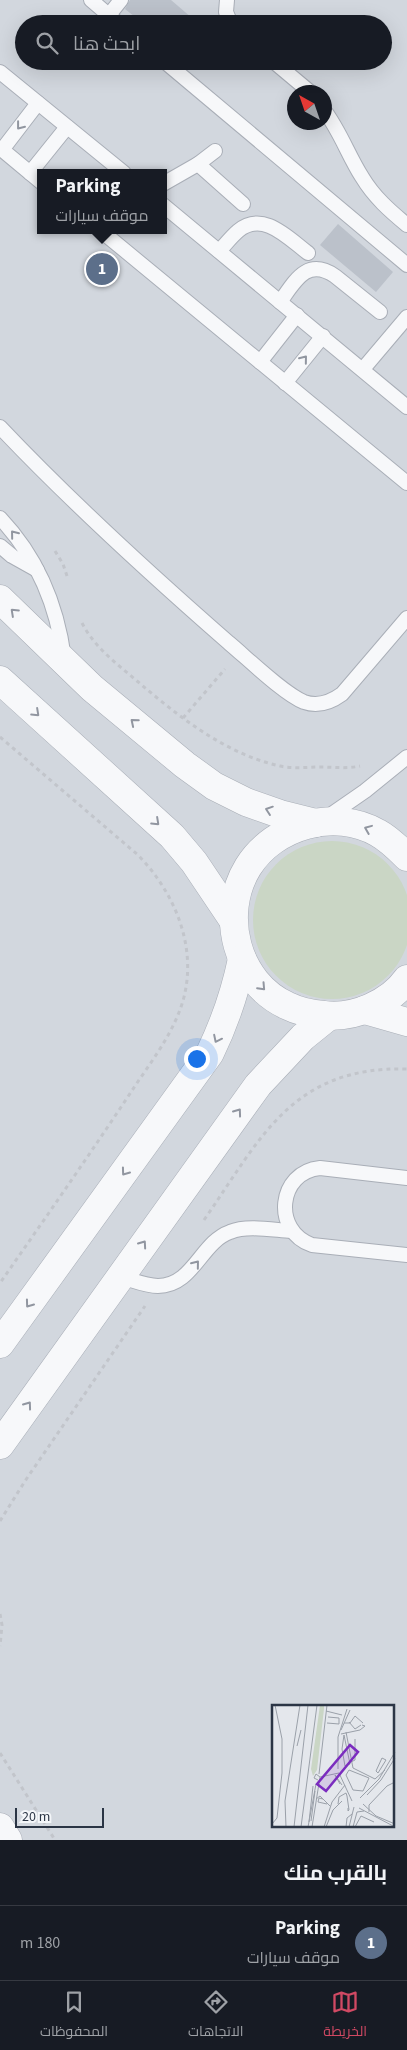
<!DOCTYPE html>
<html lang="ar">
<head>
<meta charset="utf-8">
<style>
  :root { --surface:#171b24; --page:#242831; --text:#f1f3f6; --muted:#9ea1a6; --line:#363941; --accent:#d14963 }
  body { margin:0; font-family:"Source Sans 3",Cairo,sans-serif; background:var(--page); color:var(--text); direction:rtl }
  .compass { position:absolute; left:287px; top:85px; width:45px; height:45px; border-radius:50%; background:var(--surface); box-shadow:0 5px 20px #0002; rotate:320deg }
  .scale { position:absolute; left:15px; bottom:12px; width:89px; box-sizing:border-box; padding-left:5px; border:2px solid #2b3545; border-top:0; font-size:14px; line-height:18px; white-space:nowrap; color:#2b3545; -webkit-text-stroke:4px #f4f6f9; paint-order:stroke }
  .you { position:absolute; left:196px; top:1058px; width:18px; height:18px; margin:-12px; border:4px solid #fff; border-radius:50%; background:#1a73e8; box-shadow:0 0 0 8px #1a73e833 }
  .badge { display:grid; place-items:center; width:32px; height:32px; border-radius:50%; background:var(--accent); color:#fff; font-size:16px; font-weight:700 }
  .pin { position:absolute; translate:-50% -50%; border:2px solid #fff; box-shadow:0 1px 5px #0006 }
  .popup { position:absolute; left:37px; top:169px; width:130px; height:65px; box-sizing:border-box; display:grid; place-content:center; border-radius:0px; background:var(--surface); filter:drop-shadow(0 1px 4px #0005); font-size:16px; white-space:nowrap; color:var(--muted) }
  .popup b { font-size:19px; color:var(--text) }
  .popup::after { content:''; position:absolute; left:50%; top:100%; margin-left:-10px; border:10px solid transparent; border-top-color:var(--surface) }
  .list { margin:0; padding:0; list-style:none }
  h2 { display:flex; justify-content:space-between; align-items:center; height:65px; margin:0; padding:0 20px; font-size:21px }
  h2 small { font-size:16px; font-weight:400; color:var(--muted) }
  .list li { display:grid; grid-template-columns:32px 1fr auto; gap:15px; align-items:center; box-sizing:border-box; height:75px; padding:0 20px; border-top:1px solid var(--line) }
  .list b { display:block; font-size:19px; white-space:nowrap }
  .list p { margin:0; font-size:16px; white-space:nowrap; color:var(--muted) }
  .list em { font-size:16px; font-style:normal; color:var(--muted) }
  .icon { flex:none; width:28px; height:28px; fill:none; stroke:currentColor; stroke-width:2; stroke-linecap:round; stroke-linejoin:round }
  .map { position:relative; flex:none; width:407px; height:1840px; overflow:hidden; direction:ltr }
  .search { position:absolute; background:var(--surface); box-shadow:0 5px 20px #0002; left:15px; right:15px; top:15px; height:55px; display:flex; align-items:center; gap:12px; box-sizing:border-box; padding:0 18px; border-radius:28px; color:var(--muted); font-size:19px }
  .sheet { height:140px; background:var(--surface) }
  nav { display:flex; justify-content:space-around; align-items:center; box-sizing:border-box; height:70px; border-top:1px solid var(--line); background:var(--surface); font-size:14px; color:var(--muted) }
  nav a { display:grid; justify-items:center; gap:2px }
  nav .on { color:var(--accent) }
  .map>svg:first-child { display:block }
  .built { fill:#d2d7de; fill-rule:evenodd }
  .green { fill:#cad6c5 }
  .building { fill:#bbc1ca }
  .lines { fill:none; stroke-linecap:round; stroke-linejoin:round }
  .service-casing { stroke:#a9aeb7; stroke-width:16 }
  .tertiary-casing { stroke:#a9aeb7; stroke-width:29 }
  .path { stroke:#c2c5cb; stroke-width:3; stroke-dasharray:4 4; stroke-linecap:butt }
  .service { stroke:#f7f8fa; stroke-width:14 }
  .tertiary { stroke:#f7f8fa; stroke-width:28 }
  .oneway { stroke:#9196a0 }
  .inset-road { fill:none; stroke:#9aa0a9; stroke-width:1 }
  .view { fill:#7b2cbf; fill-opacity:0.15; stroke:#7b2cbf; stroke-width:2.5 }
  .inset-edge { fill:none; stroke:#2b3545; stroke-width:2.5 }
</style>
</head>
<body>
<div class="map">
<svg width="407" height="1840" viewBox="0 0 407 1840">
  <rect width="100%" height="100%" fill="#e4e7ec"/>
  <path class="built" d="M0 0H407V1840H0ZM24 24H383V61H24ZM294 92H324V122H294ZM41 173H163V230H41ZM273 1706H393V1826H273Z"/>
  <circle class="green" cx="332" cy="920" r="79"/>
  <g class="building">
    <polygon points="130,0 171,0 199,24 144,24 125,9"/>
    <polygon points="338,224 393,272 376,292 320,245"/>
  </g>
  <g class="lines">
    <g class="service-casing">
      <g id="service">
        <polyline points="91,0 119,24"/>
        <polyline points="227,0 226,12 231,24"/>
        <polyline points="109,15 121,0"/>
        <polyline points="164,61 407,265"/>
        <polyline points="273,61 310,92"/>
        <polyline points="0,72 124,173"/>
        <path d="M324 110C340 131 348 155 362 177 374 197 390 211 407 225"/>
        <polyline points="0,148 41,182"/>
        <polyline points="2,150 38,103"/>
        <polyline points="198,164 243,204"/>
        <polyline points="30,173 67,127"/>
        <polyline points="163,184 198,164 215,151"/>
        <polyline points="163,205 407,407"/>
        <polyline points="100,230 407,483"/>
        <path d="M219 251C225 245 231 237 238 231 263 210 288 238 308 253"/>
        <path d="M280 302C295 281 307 257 335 276L380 312"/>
        <polyline points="260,362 297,315"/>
        <polyline points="363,369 407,317"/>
        <polyline points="285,383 323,336"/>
        <path d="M0 427C72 503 150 574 229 643 247 658 284 694 304 702 318 707 331 702 342 694L407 618"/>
        <path d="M0 518C37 557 57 605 64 658"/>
        <polyline points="0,546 12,556 37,570"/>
        <polyline points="326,818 365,791 407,757"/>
        <path d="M407 1178 320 1168C278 1172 272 1231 312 1245L407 1255"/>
        <path d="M121 1277C132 1280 146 1286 158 1286 193 1286 201 1242 230 1232 247 1225 273 1230 291 1231"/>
      </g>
    </g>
    <g class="tertiary-casing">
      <g id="tertiary">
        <polyline points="0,599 92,688 185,765 214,786 246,802 280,814 316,823"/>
        <polyline points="0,680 172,836 194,862 233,920"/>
        <path d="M407 857C398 848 389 839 378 833 335 808 274 825 248 867 219 914 236 983 288 1006 300 1012 311 1014 324 1015 354 1019 390 1003 407 979"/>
        <polyline points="365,1010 407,1022"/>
        <path d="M0 1344 210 1053C225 1022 235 993 242 959"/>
        <polyline points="0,1445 258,1085 303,1037 329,1016"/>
        <polyline points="0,1827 8,1840"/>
      </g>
    </g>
    <g class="path">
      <polyline points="55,551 63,564 68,579"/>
      <path d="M82 623C95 648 116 663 137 681 178 716 225 754 280 766 293 769 307 767 321 767 334 767 347 769 360 766"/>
      <polyline points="183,718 225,669"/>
      <path d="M0 737 138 855C174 892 197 945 184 997 175 1032 150 1063 131 1092 88 1157 44 1220 0 1283"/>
      <path d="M204 1220C261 1138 292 1066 407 1069"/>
      <polyline points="0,1521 25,1481 145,1306"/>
      <polyline points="0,1614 2,1625 0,1646"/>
      <polyline points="0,1753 55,1840"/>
    </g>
    <use href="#service" class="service"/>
    <use href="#tertiary" class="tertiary"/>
  </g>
  <defs><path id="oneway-chevron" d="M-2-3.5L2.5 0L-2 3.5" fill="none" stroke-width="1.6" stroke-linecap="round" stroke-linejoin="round" transform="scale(1.25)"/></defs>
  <g class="oneway">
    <use href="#oneway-chevron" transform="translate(20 126) rotate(128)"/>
    <use href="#oneway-chevron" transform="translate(304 359) rotate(-51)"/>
    <use href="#oneway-chevron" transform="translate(14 534) rotate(-129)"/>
    <use href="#oneway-chevron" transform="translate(14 612) rotate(-137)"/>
    <use href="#oneway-chevron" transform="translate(36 713) rotate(43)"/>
    <use href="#oneway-chevron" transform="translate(134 722) rotate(-140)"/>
    <use href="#oneway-chevron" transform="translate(269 810) rotate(-161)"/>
    <use href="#oneway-chevron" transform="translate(156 822) rotate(43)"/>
    <use href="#oneway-chevron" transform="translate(368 829) rotate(-158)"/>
    <use href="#oneway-chevron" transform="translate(262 987) rotate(47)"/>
    <use href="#oneway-chevron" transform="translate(217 1039) rotate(116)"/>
    <use href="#oneway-chevron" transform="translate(238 1112) rotate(-54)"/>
    <use href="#oneway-chevron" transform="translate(125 1172) rotate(126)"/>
    <use href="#oneway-chevron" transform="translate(143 1244) rotate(-55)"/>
    <use href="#oneway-chevron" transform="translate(196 1264) rotate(-51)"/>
    <use href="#oneway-chevron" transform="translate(29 1304) rotate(126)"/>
    <use href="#oneway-chevron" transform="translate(28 1405) rotate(-54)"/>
  </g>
  <g transform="translate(272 1705)">
    <rect width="122" height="122" fill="#e4e7ec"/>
    <path d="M48 0H52V4L45 65 41 71 39 64Z" fill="#cad6c5"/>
    <path class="inset-road" d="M54 6 70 10M77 17 83 24 89 20M55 18 67 19V13L56 12M72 18H78L83 11 91 18M69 25 78 5M74 27 81 63 103 74 113 65M69 29 88 25 93 21 90 20M72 30 78 59 73 61 70 44ZM25 41 29 25M110 53 114 55 106 68 104 66ZM79 57 83 55V34M66 64V32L75 4M77 65 97 73 91 86 81 85 74 70ZM67 68 80 96M47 69 55 0M48 72 67 68M68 79 63 70 70 80M95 90 109 75 123 53M88 93 107 74 123 47M44 94 48 91 58 101M51 94 47 93 46 97 55 99M66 99 67 92 74 88 75 91 77 105 76 106V103M91 99 104 111 123 119M87 103 123 122M97 107V100L115 81 123 77M39 116 43 86M37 117 41 81M0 119 5 113 10 68V34L3 0M14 122 13 96 28 0M22 122 36 0M29 122 45 0M36 122 44 79M40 122 48 72 44 69 42 73 46 75M52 122 60 97 73 80M54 122 61 105 70 96M74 122 75 113 80 109M77 122 82 102M81 122 85 107 92 106M83 122 89 111 102 117"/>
    <path class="view" d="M78 40 86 47 54 86 45 79Z"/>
    <rect width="122" height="122" class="inset-edge"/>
  </g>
</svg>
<svg class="compass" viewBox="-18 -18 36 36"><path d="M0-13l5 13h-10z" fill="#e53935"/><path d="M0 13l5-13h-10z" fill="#9ea1a6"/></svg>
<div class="scale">20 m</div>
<div class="you"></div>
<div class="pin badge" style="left:102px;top:269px;background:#5c6f8a">1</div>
<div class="popup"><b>Parking</b>موقف سيارات</div>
<div class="search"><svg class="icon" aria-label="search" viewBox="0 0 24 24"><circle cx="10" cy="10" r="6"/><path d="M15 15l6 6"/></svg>ابحث هنا</div>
</div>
<section class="sheet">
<h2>بالقرب منك<small></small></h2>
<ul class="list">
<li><span class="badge" style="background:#5c6f8a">1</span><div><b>Parking</b><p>موقف سيارات</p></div><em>180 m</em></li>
</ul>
</section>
<nav>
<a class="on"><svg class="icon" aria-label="map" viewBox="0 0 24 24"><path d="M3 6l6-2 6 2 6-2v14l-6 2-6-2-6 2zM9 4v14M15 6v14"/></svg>الخريطة</a>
<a><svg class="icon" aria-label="directions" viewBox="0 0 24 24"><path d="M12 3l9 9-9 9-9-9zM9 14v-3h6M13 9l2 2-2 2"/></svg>الاتجاهات</a>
<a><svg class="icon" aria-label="saved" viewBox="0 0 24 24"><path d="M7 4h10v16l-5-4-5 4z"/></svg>المحفوظات</a>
</nav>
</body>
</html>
